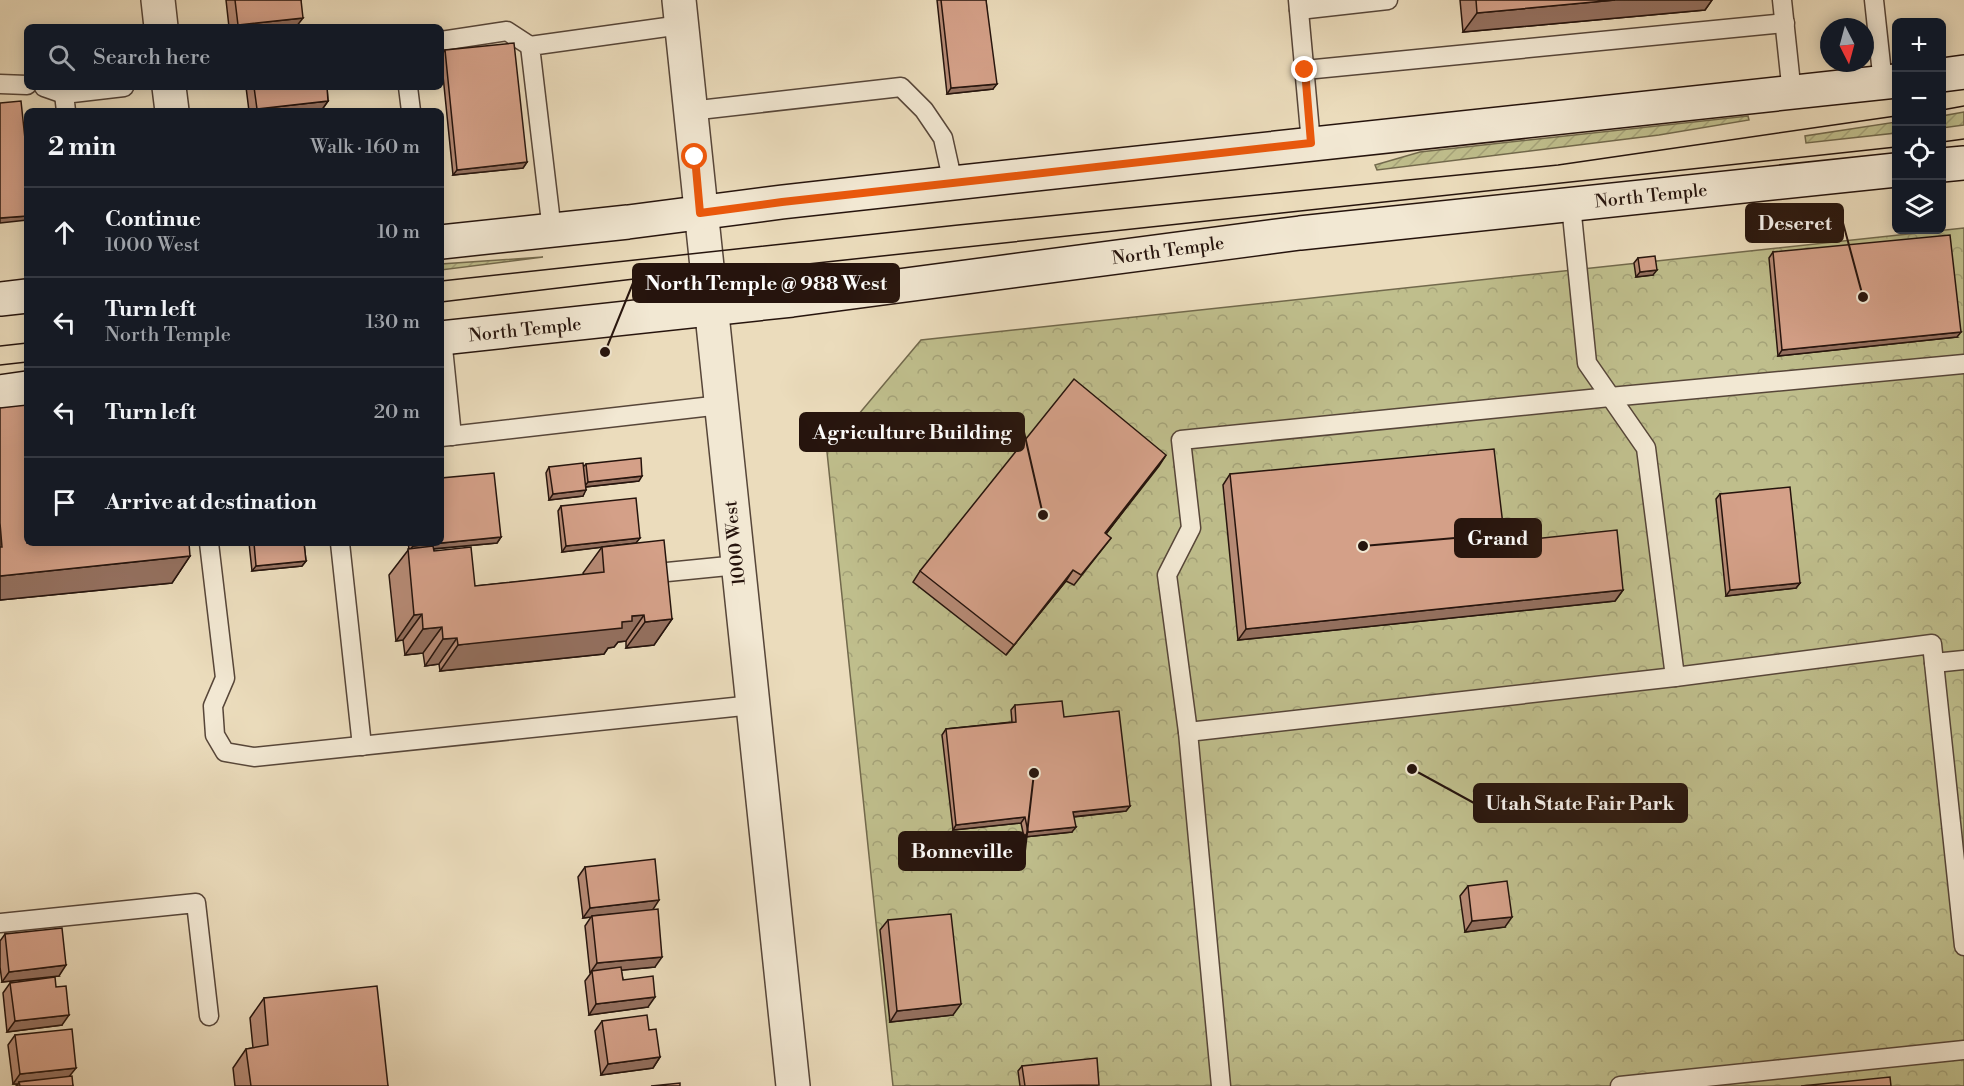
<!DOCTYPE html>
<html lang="en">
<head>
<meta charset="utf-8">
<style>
  :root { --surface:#171b24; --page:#20242c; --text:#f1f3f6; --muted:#9ea1a6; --line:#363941 }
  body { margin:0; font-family:"Libre Bodoni",serif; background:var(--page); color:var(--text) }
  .controls { position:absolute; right:18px; top:18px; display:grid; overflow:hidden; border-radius:9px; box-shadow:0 3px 15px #0003 }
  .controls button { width:54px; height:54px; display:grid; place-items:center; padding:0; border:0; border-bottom:2px solid var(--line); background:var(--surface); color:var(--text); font:30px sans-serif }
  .compass { position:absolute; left:1820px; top:18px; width:54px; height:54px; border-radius:50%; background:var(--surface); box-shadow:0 3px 15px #0003; rotate:174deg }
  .stop { position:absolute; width:18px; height:18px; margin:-14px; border:4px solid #ea580c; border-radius:50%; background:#fff }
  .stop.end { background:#ea580c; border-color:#fff; box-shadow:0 2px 6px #0008 }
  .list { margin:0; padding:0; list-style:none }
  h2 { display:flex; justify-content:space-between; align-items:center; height:78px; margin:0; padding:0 24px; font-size:26px }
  h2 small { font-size:20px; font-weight:400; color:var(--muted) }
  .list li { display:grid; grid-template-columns:39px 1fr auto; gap:18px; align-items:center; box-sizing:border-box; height:90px; padding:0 24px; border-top:2px solid var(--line) }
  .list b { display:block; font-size:22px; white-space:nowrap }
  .list p { margin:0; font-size:20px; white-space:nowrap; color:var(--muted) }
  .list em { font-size:20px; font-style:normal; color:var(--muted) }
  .icon { flex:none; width:33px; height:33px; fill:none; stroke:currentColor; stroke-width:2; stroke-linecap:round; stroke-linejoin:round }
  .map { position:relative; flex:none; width:1964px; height:1086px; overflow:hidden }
  .search { position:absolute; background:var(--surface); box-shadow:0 3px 15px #0003; left:24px; top:24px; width:420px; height:66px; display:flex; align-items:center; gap:15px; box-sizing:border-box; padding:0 21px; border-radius:9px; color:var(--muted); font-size:22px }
  .panel { position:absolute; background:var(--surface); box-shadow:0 3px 15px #0003; left:24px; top:108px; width:420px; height:438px; border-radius:9px }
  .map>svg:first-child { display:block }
  .park { fill:url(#park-crowns); stroke:#72694c; stroke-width:1.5 }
  .garden { fill:url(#garden-furrows); stroke:#72694c; stroke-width:1.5 }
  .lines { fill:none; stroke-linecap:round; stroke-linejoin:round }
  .service-casing { stroke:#574639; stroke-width:21 }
  .minor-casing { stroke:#574639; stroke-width:36 }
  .tertiary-casing { stroke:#574639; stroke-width:36 }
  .secondary-casing { stroke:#26140d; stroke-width:36 }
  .service { stroke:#f2e8d3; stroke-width:18 }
  .minor { stroke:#f2e8d3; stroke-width:33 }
  .tertiary { stroke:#f2e8d3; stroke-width:33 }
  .secondary { stroke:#f2e8d3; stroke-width:33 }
  .tram { stroke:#26140d; stroke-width:1.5 }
  .wall { fill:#b68a75; stroke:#26140d; stroke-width:1.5 }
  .shaded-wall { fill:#94705f; stroke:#26140d; stroke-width:1.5 }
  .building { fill:#d4a088; stroke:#26140d; stroke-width:1.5 }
  .route { stroke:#ea580c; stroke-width:8 }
  .labels { text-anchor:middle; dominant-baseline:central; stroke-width:4.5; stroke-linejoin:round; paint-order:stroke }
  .street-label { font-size:18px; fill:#26140d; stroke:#f2e8d3 }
  .leader { fill:none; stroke:#26140d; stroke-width:2 }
  .callout-dot { fill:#26140d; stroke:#f2e8d3; stroke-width:2 }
  .callout { fill:#26140d; stroke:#26140d; stroke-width:2 }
  .callout-label { font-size:20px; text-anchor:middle; font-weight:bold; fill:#fff }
</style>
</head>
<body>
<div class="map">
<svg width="1964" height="1086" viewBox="0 0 1964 1086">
  <defs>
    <pattern id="park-crowns" width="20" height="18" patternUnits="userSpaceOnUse" patternTransform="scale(1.5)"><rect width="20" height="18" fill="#bfbe8c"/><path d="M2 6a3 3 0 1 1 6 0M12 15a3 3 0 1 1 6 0" fill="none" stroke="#a4a278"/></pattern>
    <pattern id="garden-furrows" width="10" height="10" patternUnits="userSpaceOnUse" patternTransform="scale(1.5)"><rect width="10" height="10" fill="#bfbe8c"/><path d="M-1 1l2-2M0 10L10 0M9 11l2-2" fill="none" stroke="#a4a278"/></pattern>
  </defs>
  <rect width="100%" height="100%" fill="#ebdcbc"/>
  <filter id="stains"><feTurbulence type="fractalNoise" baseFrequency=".00333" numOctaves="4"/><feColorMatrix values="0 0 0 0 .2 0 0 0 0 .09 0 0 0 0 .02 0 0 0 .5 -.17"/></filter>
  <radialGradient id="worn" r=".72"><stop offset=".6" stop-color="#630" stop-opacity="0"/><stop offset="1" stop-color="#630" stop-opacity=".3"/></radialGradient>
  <polygon class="park" points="1964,228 1964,1086 893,1086 827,452 921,340"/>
  <g class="garden">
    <polygon points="1964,112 1964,125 1942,128 1942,116"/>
    <polygon points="1748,116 1749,120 1659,135 1377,170 1375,165 1420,152"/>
    <polygon points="1896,122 1896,133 1806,143 1805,136"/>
    <polygon points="543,257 441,270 441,264"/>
  </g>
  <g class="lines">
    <g class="service-casing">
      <g id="service">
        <polyline points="1298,0 1311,143"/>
        <polyline points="1782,0 1792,94"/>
        <polyline points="1874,0 1883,83"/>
        <polyline points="1299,10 1388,0"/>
        <polyline points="441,41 507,31 530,46"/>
        <polyline points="1305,70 1785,23"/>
        <polyline points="0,84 27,85"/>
        <polyline points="44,87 64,94"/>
        <polyline points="408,87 411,111"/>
        <polyline points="66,111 64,94 124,87"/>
        <polyline points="690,111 901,87 924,110 943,138 953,183"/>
        <polyline points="1571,205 1587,363 1646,448 1675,677 1932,644 1964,946"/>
        <polyline points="552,231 530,46 681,25"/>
        <polyline points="442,338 452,436"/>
        <polyline points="441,437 721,405"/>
        <polyline points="209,543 225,678 213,706 215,735 225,752 254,757 753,705"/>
        <polyline points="340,543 362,746"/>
        <polyline points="647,574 738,565"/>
        <polyline points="1934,663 1964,660"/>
        <polyline points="1188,732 1167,575 1191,528 1181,440 1610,397 1964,364"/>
        <polyline points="0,923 196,903 209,1016"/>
        <polyline points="1221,1086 1188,732 1675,677"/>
        <polyline points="1620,1086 1964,1050"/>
      </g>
    </g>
    <g class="minor-casing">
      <g id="minor">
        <polyline points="158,0 161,27"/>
        <polyline points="169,87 172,111"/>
      </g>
    </g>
    <g class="tertiary-casing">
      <polyline id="tertiary" points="679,0 793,1086"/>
    </g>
    <g class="secondary-casing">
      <g id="secondary">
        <polyline points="1942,75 1964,72"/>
        <polyline points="1942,165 1964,163"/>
        <polyline points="441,242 628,222 782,202 953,183 1896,81"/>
        <polyline points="0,299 27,296"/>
        <polyline points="441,338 792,300 1300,233 1896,170"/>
        <polyline points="0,392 27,388"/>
      </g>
    </g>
    <use href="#service" class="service"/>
    <use href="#minor" class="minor"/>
    <use href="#tertiary" class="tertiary"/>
    <use href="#secondary" class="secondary"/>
    <g class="tram">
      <polyline points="1942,110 1964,106"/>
      <polyline points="1942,142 1964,139"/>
      <polyline points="441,281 958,225 1558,165 1896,116"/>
      <polyline points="441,302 634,279 789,266 1896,147"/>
      <polyline points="0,346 27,343"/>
      <polyline points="0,365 27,362"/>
    </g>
  </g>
  <g class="wall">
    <polygon points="226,0 301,0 296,27 229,27"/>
    <polygon points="937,0 986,0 993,89 947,94"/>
    <polygon points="1460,0 1712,0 1705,10 1463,32"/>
    <polygon points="445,50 527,162 523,168 453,175 441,56"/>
    <polygon points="246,87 327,87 328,101 321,111 249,111"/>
    <polygon points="1773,252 1957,337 1778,356 1769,258"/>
    <polygon points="1638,258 1653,275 1636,277 1634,263"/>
    <polygon points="0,408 190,556 172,583 0,600"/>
    <polygon points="1166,455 1106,534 1111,538 1074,585 1066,581 1006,655 913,582 920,571"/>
    <polygon points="586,464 639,481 586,487 583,496 549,500 546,473 549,467 583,467"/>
    <polygon points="1230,474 1505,542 1623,590 1615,601 1238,640 1223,485"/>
    <polygon points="1720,494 1800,583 1796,588 1726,596 1716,499"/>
    <polygon points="561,506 636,543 672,619 654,645 626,648 626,641 618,642 614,647 608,648 604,654 440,671 439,664 425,666 423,653 405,655 403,640 396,641 389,575 409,549 408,543 441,543 501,537 497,543 433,549 434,551 475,586 584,575 583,573 602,547 562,552 558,511"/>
    <polygon points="249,543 304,543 306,561 302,566 252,571"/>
    <polygon points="1015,705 1064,717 1130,806 1126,811 1074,817 1072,832 1024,837 1021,823 953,830 942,735 946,729 1012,722 1011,710"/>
    <polygon points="585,867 653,909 655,967 621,970 623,980 648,1007 589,1015 585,981 591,973 590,973 585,926 591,917 583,918 578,877"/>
    <polygon points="1468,886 1505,927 1465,932 1460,896"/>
    <polygon points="888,920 953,1015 890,1022 880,930"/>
    <polygon points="5,934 59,976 2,982 0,967 0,941"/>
    <polygon points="10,983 56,987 62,1025 7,1032 3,993"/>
    <polygon points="264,998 388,1086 235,1086 233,1068 246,1049 253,1048 250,1018"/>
    <polygon points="602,1021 649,1030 660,1057 653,1068 601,1075 595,1031"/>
    <polygon points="15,1035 70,1076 73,1086 16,1086 18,1084 13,1084 8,1045"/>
    <polygon points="1022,1066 1098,1086 1020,1086 1018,1071"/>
  </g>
  <g class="shaded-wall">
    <polygon points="1615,0 1712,0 1705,10 1463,32 1477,13"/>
    <polygon points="303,18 296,27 237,27 238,25"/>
    <polygon points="997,84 993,89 947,94 951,88"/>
    <polygon points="328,101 321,111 255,111 257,109"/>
    <polygon points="527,162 523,168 453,175 457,170"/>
    <polygon points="27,216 27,220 0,223 0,218"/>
    <polygon points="1657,270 1653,275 1636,277 1640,272"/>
    <polygon points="1961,332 1957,337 1778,356 1782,350"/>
    <polygon points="1166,455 1159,466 1098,544 1105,533"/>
    <polygon points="642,476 639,481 584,487 588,482"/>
    <polygon points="586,490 583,496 549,500 553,494"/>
    <polygon points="501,537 497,543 409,551 413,546"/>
    <polygon points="640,538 636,543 562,552 566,546"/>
    <polygon points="190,556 172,583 0,600 0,576"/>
    <polygon points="306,561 302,566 252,571 256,566"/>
    <polygon points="1073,570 1066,581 1006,655 1014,645"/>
    <polygon points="1800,583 1796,588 1726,596 1730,590"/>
    <polygon points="1623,590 1615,601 1238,640 1246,629"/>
    <polygon points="422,614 403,640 396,641 414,615"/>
    <polygon points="644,615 626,641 618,642 614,647 608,648 604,654 440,671 458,645 622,622 632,616"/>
    <polygon points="672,619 654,645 626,648 645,622"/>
    <polygon points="442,627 423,653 405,655 423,629"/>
    <polygon points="457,638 439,664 425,666 443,639"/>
    <polygon points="1130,806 1126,811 1070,817 1073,812"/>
    <polygon points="1025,817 1021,823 953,830 956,825"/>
    <polygon points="1076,827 1072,832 1024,837 1028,832"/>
    <polygon points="659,900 652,911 592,916 591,917 583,918 590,908"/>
    <polygon points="1512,917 1505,927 1465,932 1472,921"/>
    <polygon points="662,957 655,967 593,973 592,971 590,973 597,963"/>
    <polygon points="66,965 59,976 2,982 9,972"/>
    <polygon points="655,997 648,1007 589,1015 596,1004"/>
    <polygon points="961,1004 953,1015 890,1022 897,1011"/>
    <polygon points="69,1015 62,1025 7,1032 15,1021"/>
    <polygon points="660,1057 653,1068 601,1075 608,1064"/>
    <polygon points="76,1068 68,1078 19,1082 18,1084 13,1084 20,1074"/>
  </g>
  <g class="building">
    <polygon points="235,0 301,0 303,18 238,25"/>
    <polygon points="941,0 986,0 997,84 951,88"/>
    <polygon points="1476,0 1615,0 1477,13"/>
    <polygon points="514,43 527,162 457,170 445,50"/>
    <polygon points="254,87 327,87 328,101 257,109"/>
    <polygon points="21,101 27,158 27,216 0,218 0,103"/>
    <polygon points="1950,235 1961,332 1782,350 1773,252"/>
    <polygon points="1655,256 1657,270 1640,272 1638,258"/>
    <polygon points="1074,379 1166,455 1105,533 1111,538 1081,575 1073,570 1014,645 920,571"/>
    <polygon points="27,405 27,543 189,543 190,556 0,576 0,547 2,547 0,523 0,408"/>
    <polygon points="1494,449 1505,542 1617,530 1623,590 1246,629 1230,474"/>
    <polygon points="641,458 642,476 588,482 586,464"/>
    <polygon points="583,463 586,490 553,494 549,467"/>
    <polygon points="494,473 501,537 441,543 441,478"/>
    <polygon points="1790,487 1800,583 1730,590 1720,494"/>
    <polygon points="636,498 640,538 566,546 561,506"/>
    <polygon points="664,540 672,619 645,622 644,615 632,616 632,621 622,622 622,628 458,645 457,638 443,639 442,627 423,629 422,614 414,615 408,549 433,546 434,551 471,547 475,586 604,572 602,547"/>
    <polygon points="254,543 304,543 306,561 256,566"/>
    <polygon points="412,543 440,543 413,546"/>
    <polygon points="1062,701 1064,717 1119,711 1130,806 1073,812 1076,827 1028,832 1025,817 956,825 946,729 1016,722 1015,705"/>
    <polygon points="655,859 659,900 590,908 585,867"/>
    <polygon points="1507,881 1512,917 1472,921 1468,886"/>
    <polygon points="658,909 662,957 597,963 592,916"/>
    <polygon points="951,914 961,1004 897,1011 888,920"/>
    <polygon points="62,928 66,965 9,972 5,934"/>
    <polygon points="621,967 623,980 653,976 655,997 596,1004 592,971"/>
    <polygon points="55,977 56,987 66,986 69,1015 15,1021 10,983"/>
    <polygon points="377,986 388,1086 251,1086 246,1049 268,1045 264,998"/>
    <polygon points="647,1015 649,1030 656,1029 660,1057 608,1064 602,1021"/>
    <polygon points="72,1029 76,1068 20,1074 15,1035"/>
    <polygon points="1097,1058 1099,1085 1025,1086 1022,1066"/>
    <polygon points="72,1076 73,1086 20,1086 19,1082"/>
    <polygon points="1890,1077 1891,1086 1801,1086"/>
    <polygon points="680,1083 680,1086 651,1086"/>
  </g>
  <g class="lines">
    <polyline class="route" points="695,157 700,213 782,202 1311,143 1305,70"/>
  </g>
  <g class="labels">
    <g class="street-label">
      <text transform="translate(1651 196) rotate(-6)">North Temple</text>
      <text transform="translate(1168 251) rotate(-8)">North Temple</text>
      <text transform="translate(525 330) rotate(-6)">North Temple</text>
      <text transform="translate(735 543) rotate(-96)">1000 West</text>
    </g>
  </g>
  <path class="leader" d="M1863 297L1843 223M605 352L633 283M1043 515L1024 432M1363 546L1455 538M1412 769L1474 803M1034 773L1025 851"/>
  <g class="callout-dot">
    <circle cx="1863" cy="297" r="6"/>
    <circle cx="605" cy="352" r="6"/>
    <circle cx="1043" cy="515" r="6"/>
    <circle cx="1363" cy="546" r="6"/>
    <circle cx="1412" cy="769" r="6"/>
    <circle cx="1034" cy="773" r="6"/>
  </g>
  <g class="callout">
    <rect x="1746" y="204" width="97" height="38" rx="6"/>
    <rect x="633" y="264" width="266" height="38" rx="6"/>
    <rect x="800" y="413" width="224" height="38" rx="6"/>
    <rect x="1455" y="519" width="86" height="38" rx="6"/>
    <rect x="1474" y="784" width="213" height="38" rx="6"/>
    <rect x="899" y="832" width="126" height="38" rx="6"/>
  </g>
  <g class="callout-label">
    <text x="1795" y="230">Deseret</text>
    <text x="766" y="290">North Temple @ 988 West</text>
    <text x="912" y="439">Agriculture Building</text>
    <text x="1498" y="545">Grand</text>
    <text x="1580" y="810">Utah State Fair Park</text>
    <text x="962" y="858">Bonneville</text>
  </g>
  <rect width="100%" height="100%" filter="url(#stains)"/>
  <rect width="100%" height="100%" fill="url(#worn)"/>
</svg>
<div class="controls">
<button>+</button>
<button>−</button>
<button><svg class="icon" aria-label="locate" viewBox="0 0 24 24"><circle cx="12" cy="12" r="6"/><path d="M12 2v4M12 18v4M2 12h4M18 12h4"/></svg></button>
<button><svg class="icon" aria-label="layers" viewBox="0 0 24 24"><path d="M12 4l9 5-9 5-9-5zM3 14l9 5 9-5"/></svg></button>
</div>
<svg class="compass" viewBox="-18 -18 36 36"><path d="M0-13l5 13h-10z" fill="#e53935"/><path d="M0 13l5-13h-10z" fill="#9ea1a6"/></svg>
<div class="stop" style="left:695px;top:157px"></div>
<div class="stop end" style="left:1305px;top:70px"></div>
<div class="search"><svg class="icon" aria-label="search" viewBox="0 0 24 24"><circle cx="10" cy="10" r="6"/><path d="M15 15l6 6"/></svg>Search here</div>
<section class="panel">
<h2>2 min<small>Walk · 160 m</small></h2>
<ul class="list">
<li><svg class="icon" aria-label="ahead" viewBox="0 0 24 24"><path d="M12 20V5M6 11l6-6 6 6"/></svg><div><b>Continue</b><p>1000 West</p></div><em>10 m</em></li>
<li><svg class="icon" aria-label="left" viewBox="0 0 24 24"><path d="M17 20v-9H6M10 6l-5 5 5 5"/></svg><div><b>Turn left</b><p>North Temple</p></div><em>130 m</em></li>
<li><svg class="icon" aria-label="left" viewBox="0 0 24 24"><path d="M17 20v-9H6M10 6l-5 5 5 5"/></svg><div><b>Turn left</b></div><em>20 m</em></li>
<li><svg class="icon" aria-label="arrive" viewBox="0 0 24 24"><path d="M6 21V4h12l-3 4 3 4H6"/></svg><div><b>Arrive at destination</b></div></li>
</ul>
</section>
</div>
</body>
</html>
